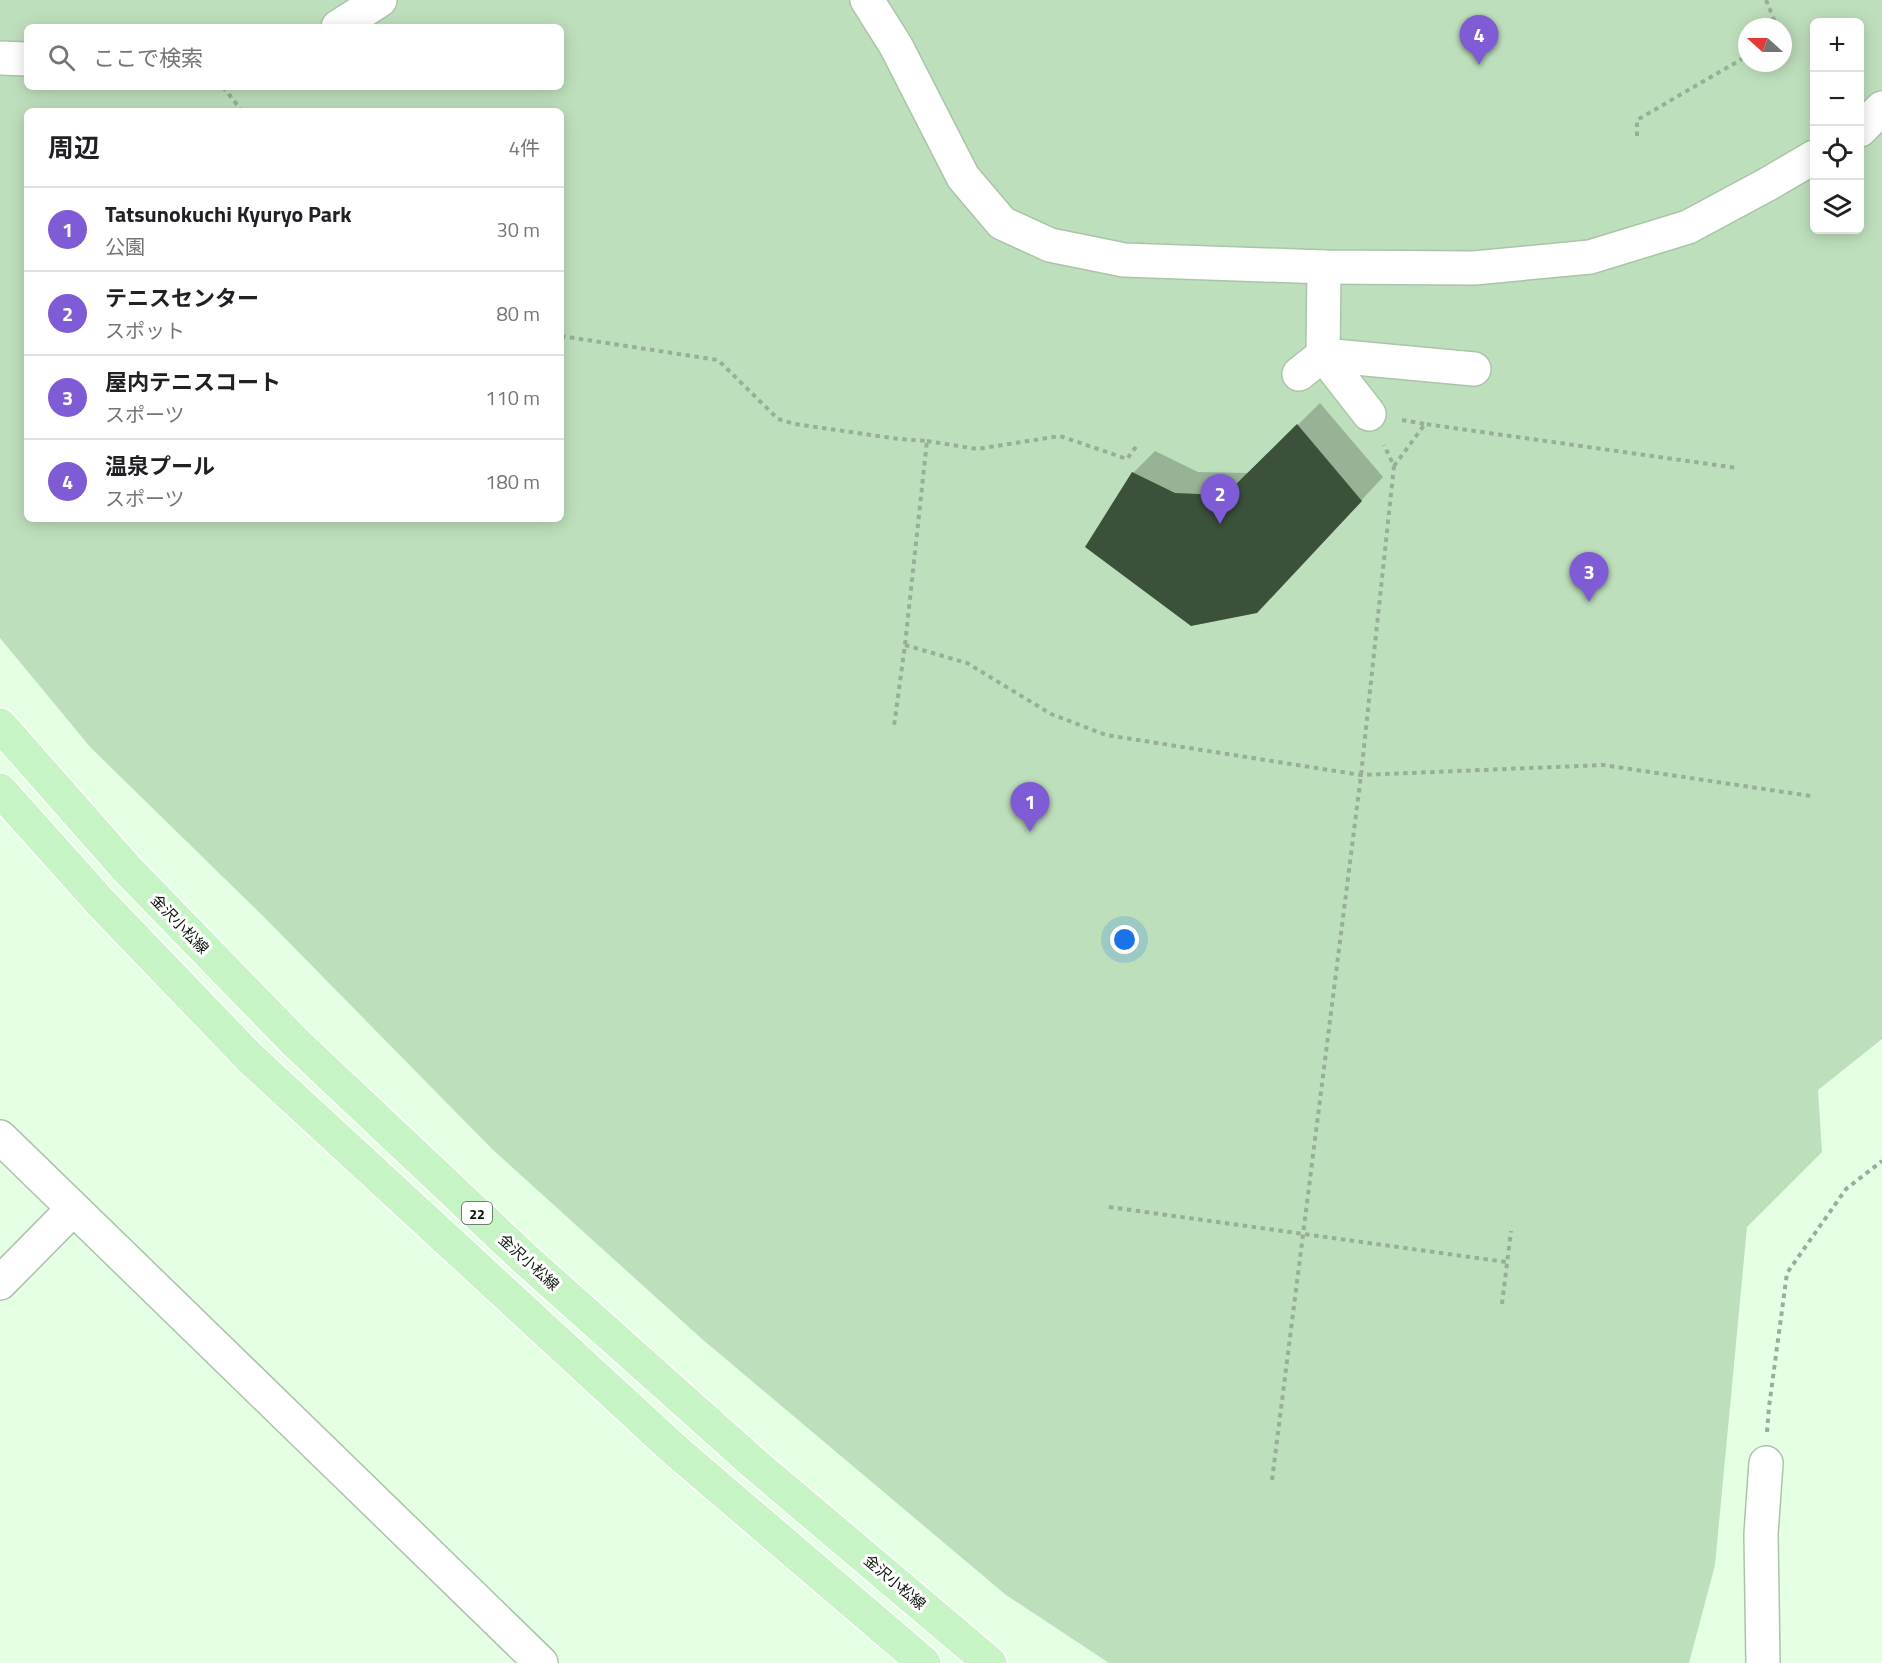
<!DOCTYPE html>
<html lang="ja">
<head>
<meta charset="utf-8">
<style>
  :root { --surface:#fff; --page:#f6f6f6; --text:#202124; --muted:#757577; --line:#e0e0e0; --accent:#805bd6 }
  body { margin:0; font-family:"Titillium Web","Noto Sans JP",sans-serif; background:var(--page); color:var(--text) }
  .controls { position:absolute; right:18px; top:18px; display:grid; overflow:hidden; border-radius:9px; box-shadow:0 3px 15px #0003 }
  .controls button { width:54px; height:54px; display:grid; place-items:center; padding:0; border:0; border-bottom:2px solid var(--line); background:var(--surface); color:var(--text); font:30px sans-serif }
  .compass { position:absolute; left:1738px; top:18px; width:54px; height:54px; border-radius:50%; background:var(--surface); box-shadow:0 3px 15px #0003; rotate:291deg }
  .you { position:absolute; left:1125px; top:940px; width:21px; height:21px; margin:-15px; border:4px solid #fff; border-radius:50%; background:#1a73e8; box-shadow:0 0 0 9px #1a73e833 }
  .badge { display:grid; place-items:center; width:39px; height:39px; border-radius:50%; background:var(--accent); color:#fff; font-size:20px; font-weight:700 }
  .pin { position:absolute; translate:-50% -50px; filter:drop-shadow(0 2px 3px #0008) }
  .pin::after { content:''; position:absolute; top:32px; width:21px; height:18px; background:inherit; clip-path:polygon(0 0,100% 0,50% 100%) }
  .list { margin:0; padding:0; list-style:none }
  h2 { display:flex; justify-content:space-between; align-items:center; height:78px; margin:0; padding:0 24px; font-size:26px }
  h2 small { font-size:20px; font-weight:400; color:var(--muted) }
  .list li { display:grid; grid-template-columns:39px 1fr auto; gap:18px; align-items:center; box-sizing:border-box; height:84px; padding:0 24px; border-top:2px solid var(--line) }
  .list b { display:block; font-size:22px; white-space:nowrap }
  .list p { margin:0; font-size:20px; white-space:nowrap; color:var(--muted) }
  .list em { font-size:20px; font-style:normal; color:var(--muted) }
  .icon { flex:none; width:33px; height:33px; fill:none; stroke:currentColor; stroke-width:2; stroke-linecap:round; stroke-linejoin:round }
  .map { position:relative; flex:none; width:1882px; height:1663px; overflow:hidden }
  .search { position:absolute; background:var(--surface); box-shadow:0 3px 15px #0003; left:24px; top:24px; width:540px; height:66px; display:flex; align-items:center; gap:15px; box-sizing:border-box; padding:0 21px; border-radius:9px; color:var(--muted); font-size:22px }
  .panel { position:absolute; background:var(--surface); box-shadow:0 3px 15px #0003; left:24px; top:108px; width:540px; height:414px; border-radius:9px }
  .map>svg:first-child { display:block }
  .green { fill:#bedfbc; fill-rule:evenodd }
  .shadow { fill:#0003 }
  .building { fill:#3b513a }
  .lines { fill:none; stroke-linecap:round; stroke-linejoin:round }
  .minor-casing { stroke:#abc4a9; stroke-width:36 }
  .major-casing { stroke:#fff; stroke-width:36 }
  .path { stroke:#99ae98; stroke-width:4; stroke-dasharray:4.5 4.5; stroke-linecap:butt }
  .minor { stroke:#fff; stroke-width:33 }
  .major { stroke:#c7f4c5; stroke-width:33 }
  .labels { text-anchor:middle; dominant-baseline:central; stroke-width:6; stroke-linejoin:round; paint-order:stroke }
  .shield { fill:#fff; stroke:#535953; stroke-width:1.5 }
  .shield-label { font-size:14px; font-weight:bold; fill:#091209 }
  .street-label { font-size:15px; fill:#091209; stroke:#fff }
</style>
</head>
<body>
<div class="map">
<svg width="1882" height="1663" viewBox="0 0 1882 1663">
  <rect width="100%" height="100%" fill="#e4ffe3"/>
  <path class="green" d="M0 0H1882V1039L1818 1090 1822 1152 1747 1227 1715 1565 1689 1663H1109L1006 1595 702 1339 493 1150 264 917 91 748 0 638ZM1814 22H1860V230H1814ZM27 27H561V87H27ZM1747 27H1783V63H1747ZM27 111H561V519H27Z"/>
  <polygon class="shadow" points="1320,403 1383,477 1279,589 1133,473 1155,451 1198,472 1249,473"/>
  <polygon class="building" points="1297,424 1362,501 1257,613 1191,626 1085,547 1132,472 1175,493 1225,495"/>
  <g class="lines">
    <g class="minor-casing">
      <g id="minor">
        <polyline points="867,0 896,46 963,177 1002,223 1050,245 1124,260 1324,267 1474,268 1590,257 1688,227 1768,184 1814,157"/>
        <polyline points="338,27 380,0"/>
        <polyline points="0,58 27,59"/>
        <polyline points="1860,130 1882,108"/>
        <polyline points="1324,267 1323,355 1474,369"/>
        <polyline points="1299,374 1323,355 1369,414"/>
        <polyline points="0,1137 541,1663"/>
        <polyline points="0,1283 73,1209"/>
        <polyline points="1763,1663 1761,1534 1766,1463"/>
      </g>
    </g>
    <g class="major-casing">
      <g id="major">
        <polyline points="0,725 127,869 295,1042 524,1258 757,1466 990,1663"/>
        <polyline points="0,790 102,904 251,1059 675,1450 924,1663"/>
      </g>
    </g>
    <g class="path">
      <polyline points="1766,0 1777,27"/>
      <polyline points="223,87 242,111"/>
      <polyline points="1637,136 1637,120 1747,56"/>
      <polyline points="561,336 718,360 778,419 795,424 899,439 927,441 905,645 894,726"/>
      <polyline points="1402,420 1425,424"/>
      <polyline points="927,441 977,449 1060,436 1127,459 1138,444"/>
      <polyline points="1394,466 1425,424 1737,468"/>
      <polyline points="905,645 967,663 1051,714 1106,735 1361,775 1603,765 1811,796"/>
      <polyline points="1109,1207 1506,1262"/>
      <polyline points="1502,1304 1511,1231"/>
      <polyline points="1767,1432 1769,1407 1787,1273 1846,1189 1882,1161"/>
      <polyline points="1272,1480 1361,775 1394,466 1384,445"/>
    </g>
    <use href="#minor" class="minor"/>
    <use href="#major" class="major"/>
  </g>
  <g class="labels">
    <rect class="shield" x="462" y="1202" width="30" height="22" rx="4.5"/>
    <g class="shield-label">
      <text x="477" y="1213">22</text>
    </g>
    <g class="street-label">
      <text transform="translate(180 924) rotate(46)">金沢小松線</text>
      <text transform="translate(529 1262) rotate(42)">金沢小松線</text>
      <text transform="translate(895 1582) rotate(40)">金沢小松線</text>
    </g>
  </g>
</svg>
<div class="controls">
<button>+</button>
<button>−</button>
<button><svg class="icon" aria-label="locate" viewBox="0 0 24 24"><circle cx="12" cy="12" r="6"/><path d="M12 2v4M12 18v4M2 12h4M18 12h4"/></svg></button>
<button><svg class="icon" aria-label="layers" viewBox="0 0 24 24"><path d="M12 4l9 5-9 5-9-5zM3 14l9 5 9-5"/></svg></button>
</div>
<svg class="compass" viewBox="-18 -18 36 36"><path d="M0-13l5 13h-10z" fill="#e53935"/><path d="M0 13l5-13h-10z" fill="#757577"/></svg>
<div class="you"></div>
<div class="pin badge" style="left:1030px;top:832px">1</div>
<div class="pin badge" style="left:1220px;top:524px">2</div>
<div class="pin badge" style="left:1589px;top:602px">3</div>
<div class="pin badge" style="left:1479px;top:65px">4</div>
<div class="search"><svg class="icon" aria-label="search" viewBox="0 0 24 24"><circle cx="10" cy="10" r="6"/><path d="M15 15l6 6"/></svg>ここで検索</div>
<section class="panel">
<h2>周辺<small>4件</small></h2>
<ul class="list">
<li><span class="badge">1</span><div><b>Tatsunokuchi Kyuryo Park</b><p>公園</p></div><em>30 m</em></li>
<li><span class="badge">2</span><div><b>テニスセンター</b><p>スポット</p></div><em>80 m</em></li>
<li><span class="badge">3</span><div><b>屋内テニスコート</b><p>スポーツ</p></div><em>110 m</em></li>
<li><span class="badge">4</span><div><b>温泉プール</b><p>スポーツ</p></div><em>180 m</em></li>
</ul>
</section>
</div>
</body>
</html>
